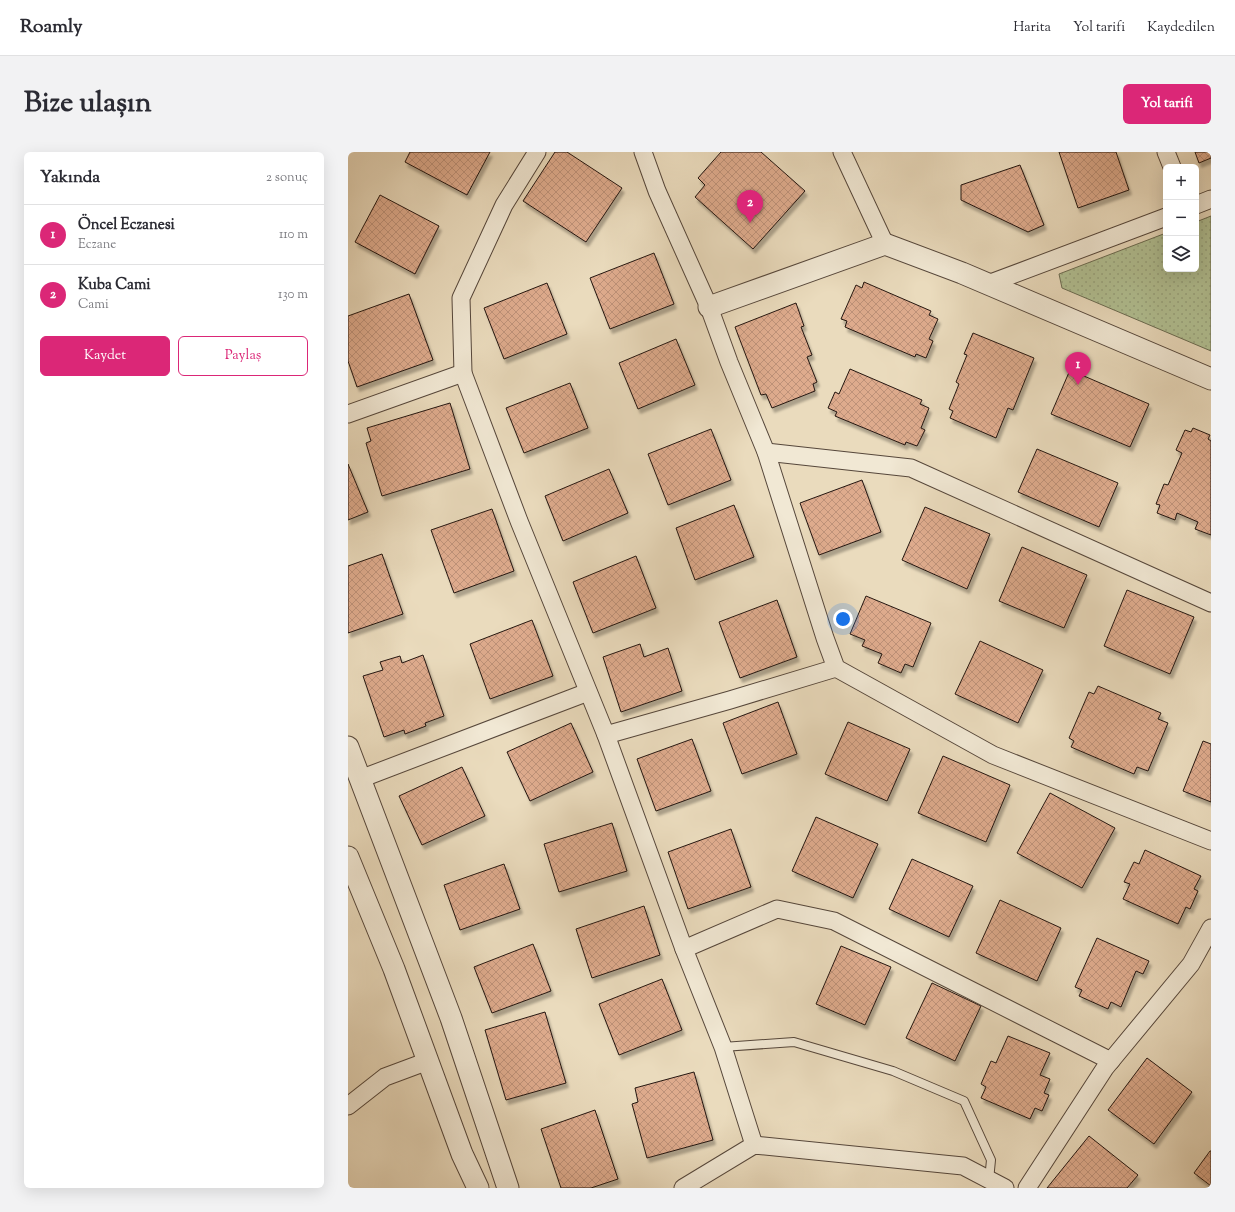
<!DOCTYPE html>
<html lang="tr">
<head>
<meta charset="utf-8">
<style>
  :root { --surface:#fff; --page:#f2f2f3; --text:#2b2b33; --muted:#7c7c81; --line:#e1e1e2; --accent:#db2777 }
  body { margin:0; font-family:"Sorts Mill Goudy",serif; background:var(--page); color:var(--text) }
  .controls { position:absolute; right:12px; top:12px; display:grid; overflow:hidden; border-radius:6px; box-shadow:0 4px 16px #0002 }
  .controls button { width:36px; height:36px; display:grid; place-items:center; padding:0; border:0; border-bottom:1px solid var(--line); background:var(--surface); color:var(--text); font:20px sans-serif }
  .you { position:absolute; left:495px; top:467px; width:14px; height:14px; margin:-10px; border:3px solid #fff; border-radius:50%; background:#1a73e8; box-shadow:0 0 0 6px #1a73e833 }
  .badge { display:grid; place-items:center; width:26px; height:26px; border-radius:50%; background:var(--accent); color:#fff; font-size:13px; font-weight:700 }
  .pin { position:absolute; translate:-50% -33px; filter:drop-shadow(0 1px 2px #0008) }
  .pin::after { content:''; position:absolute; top:21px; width:14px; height:12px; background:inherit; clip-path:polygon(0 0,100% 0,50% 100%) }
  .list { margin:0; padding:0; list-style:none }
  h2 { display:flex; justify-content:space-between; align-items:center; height:52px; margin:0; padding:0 16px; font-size:17px }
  h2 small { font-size:13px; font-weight:400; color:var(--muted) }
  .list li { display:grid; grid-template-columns:26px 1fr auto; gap:12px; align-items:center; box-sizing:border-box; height:60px; padding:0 16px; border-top:1px solid var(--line) }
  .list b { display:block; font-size:15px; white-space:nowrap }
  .list p { margin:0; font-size:13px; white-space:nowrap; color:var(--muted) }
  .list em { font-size:13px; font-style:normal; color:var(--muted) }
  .actions { display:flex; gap:8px; padding:12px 16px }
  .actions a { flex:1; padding:9px 0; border:1px solid var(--accent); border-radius:6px; text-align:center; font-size:14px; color:var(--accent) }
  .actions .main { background:var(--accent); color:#fff }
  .icon { flex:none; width:22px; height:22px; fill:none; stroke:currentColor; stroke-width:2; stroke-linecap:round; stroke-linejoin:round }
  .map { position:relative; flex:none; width:863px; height:1036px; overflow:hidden; border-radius:6px }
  header { display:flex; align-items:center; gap:24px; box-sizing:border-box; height:56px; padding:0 20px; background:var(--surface); border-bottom:1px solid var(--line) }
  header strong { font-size:19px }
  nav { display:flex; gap:22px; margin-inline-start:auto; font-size:14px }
  .intro { display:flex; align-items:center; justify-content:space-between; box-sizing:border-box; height:96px; padding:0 24px }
  h1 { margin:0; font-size:28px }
  .button { padding:10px 18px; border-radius:6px; background:var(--accent); color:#fff; font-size:14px; font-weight:700 }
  main { display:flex; gap:24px; padding:0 24px }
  aside { flex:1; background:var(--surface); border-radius:6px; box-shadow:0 4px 16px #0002 }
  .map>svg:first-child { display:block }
  .grass { fill:url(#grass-dots); stroke:#6b6c52 }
  .building { fill:url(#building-cross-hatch); stroke:#241610; filter:url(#shadow) }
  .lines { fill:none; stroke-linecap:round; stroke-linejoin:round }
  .service-casing { stroke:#56473b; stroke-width:10 }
  .minor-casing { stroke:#56473b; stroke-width:19 }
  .tertiary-casing { stroke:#56473b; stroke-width:23 }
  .service { stroke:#f1e8d4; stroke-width:8 }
  .minor { stroke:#f1e8d4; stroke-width:17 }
  .tertiary { stroke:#f1e8d4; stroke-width:21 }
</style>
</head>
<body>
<header>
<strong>Roamly</strong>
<nav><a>Harita</a><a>Yol tarifi</a><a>Kaydedilen</a></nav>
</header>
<div class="intro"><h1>Bize ulaşın</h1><a class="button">Yol tarifi</a></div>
<main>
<aside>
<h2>Yakında<small>2 sonuç</small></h2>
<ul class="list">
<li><span class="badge">1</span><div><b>Öncel Eczanesi</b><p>Eczane</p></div><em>110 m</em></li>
<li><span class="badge">2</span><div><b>Kuba Cami</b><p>Cami</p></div><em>130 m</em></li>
</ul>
<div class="actions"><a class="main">Kaydet</a><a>Paylaş</a></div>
</aside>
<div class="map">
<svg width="863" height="1036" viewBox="0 0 863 1036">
  <defs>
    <pattern id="grass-dots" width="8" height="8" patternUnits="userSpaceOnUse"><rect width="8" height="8" fill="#b2c194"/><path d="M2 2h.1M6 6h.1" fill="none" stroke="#99a57f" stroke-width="1.8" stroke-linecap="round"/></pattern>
    <pattern id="building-cross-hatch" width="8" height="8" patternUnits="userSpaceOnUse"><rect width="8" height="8" fill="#deab8d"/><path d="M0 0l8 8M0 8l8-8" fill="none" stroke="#be9279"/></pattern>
    <filter id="shadow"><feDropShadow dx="2.5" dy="4.5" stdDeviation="1" flood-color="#0004"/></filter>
  </defs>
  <rect width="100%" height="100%" fill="#eadbbd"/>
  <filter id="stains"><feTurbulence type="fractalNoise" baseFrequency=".005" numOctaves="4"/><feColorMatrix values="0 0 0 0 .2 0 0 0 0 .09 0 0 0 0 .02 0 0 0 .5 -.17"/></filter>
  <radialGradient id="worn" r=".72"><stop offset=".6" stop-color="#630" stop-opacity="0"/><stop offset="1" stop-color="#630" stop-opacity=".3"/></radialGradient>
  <polygon class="grass" points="863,64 863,199 714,136 711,122 818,81 818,117 848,117 848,70"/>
  <g class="building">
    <polygon points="62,0 142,0 119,43 57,10"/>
    <polygon points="207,0 219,0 274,36 238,90 175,49"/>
    <polygon points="373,0 413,0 457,39 405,97 347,45 357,33 350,26"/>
    <polygon points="711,0 768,0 781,38 730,56"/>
    <polygon points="847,0 863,0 863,6 851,11"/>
    <polygon points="672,13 696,73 680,80 613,48 613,33"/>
    <polygon points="32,43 91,74 67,122 7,90"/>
    <polygon points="306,101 326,152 262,177 242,126"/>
    <polygon points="516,130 583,159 581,163 590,167 581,187 585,189 578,206 568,202 567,205 497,175 499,169 493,167 508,133 514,136"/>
    <polygon points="199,131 219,182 156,207 136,156"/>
    <polygon points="61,142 85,208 9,235 0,209 0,164"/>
    <polygon points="448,151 456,174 453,175 464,203 459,205 469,230 465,232 467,239 424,256 418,242 413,243 387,175"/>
    <polygon points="625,181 686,206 665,258 660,256 648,286 602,266 605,259 601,257 611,232 608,230 619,203 616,202"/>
    <polygon points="328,187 347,233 290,257 271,211"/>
    <polygon points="502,217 574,248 572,252 581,256 573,276 577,278 569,294 558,290 557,293 487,264 489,260 480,256 487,240 491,242"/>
    <polygon points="722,218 801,252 782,295 703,262"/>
    <polygon points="222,231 240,276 176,301 158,256"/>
    <polygon points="102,251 122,317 34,344 18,291 23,289 19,276"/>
    <polygon points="845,276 862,283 860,287 863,289 863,383 847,377 850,370 829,361 827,368 809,361 812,353 808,352 816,332 820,333 834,301 828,298 837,278 843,280"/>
    <polygon points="363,277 383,328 320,353 300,302"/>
    <polygon points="689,297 770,331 751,375 670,340"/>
    <polygon points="0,312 20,360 0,368"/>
    <polygon points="261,317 280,361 215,389 197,344"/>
    <polygon points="514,328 533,380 471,403 452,351"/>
    <polygon points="386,353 406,405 347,428 328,376"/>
    <polygon points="577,355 642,382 619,437 554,408"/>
    <polygon points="144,357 166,419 106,441 83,378"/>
    <polygon points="674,395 739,423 716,476 651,449"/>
    <polygon points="34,402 55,462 0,481 0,414"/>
    <polygon points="288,404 308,456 245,481 225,430"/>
    <polygon points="779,438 846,465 822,522 756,494"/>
    <polygon points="518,444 583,471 565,515 557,512 553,521 530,511 534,502 514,494 517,488 502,482"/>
    <polygon points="429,448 449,505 392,526 371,470"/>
    <polygon points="184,468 205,524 142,547 122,492"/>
    <polygon points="632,489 695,518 670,571 607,542"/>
    <polygon points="292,492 296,505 320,496 334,539 273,560 255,505"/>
    <polygon points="75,503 96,564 77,571 78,574 57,582 56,578 36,585 15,524 35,518 32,510 52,504 54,511"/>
    <polygon points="750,534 813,561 810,567 820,571 800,619 789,615 786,622 723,595 726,589 721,586 741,540 746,542"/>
    <polygon points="430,550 449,602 394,622 375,571"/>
    <polygon points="500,570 562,597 539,649 477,622"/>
    <polygon points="223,571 245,620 182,649 159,600"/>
    <polygon points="344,587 363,639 308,659 289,607"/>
    <polygon points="855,589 863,592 863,650 835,639"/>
    <polygon points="595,604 662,633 638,690 570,661"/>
    <polygon points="114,615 137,664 74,693 51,644"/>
    <polygon points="702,641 767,676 734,736 669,701"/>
    <polygon points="468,665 530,692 505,746 444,719"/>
    <polygon points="264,671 279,719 211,740 196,692"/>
    <polygon points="383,677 403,735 340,757 320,700"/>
    <polygon points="797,698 853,724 846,737 850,739 842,757 838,755 830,772 775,747 782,732 776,730 786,710 791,712"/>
    <polygon points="564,707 625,734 601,785 541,757"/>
    <polygon points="156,712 172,757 112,778 96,733"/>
    <polygon points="652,748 713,776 689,829 628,801"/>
    <polygon points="296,754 312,803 244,826 228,777"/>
    <polygon points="749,786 801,809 795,822 788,819 773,855 763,850 760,857 731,844 734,838 727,835"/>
    <polygon points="185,792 203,839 144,861 126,815"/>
    <polygon points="493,794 543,815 517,873 468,852"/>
    <polygon points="314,827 334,878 271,903 251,852"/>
    <polygon points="584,831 633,854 607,909 558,886"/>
    <polygon points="197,860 218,931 158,948 137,878"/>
    <polygon points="660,884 702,901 692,923 702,927 696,941 701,943 694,959 687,956 682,967 633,946 638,935 633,932 643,909 648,911"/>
    <polygon points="799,906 844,940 806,992 760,958"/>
    <polygon points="346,920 365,988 299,1006 284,952 290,950 287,936"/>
    <polygon points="247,958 270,1027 243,1036 213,1036 193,977"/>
    <polygon points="741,984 790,1023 779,1036 699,1036"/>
    <polygon points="862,999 863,999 863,1034 846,1021"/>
  </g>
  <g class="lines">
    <g class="service-casing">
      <polyline id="service" points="375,895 446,890 545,919 616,949 643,1008 641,1028"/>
    </g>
    <g class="minor-casing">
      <g id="minor">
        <polyline points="189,0 156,53 113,146 115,221 171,369 258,583 336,797 375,895 406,993"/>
        <polyline points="295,0 309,39 361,155 381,210 418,300 477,486 488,516 645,603 863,689"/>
        <polyline points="494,0 537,92"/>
        <polyline points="818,0 824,15"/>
        <polyline points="848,53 863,47"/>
        <polyline points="640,132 818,65"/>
        <polyline points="0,262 115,221"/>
        <polyline points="418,300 563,316 863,451"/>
        <polyline points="258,583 382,548 488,516"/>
        <polyline points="12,627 240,540"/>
        <polyline points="336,797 429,757 486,769 763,909"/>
        <polyline points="0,954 37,925 80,909"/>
        <polyline points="335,1036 406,993 615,1014 657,1036"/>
        <polyline points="679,1036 757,916 843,812 863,776"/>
      </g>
    </g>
    <g class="tertiary-casing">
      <g id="tertiary">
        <polyline points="361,155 537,92 614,121 863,227"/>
        <polyline points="0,595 103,866 160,1036"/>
        <polyline points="0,705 46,817 114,1002 130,1036"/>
      </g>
    </g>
    <use href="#service" class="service"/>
    <use href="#minor" class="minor"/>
    <use href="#tertiary" class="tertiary"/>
  </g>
  <rect width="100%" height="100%" filter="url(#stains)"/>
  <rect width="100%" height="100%" fill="url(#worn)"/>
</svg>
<div class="controls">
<button>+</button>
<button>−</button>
<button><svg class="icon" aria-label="layers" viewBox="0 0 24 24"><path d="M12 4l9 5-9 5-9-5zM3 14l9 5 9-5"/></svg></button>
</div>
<div class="you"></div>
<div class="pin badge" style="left:730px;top:233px">1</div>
<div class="pin badge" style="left:402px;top:71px">2</div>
</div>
</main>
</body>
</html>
